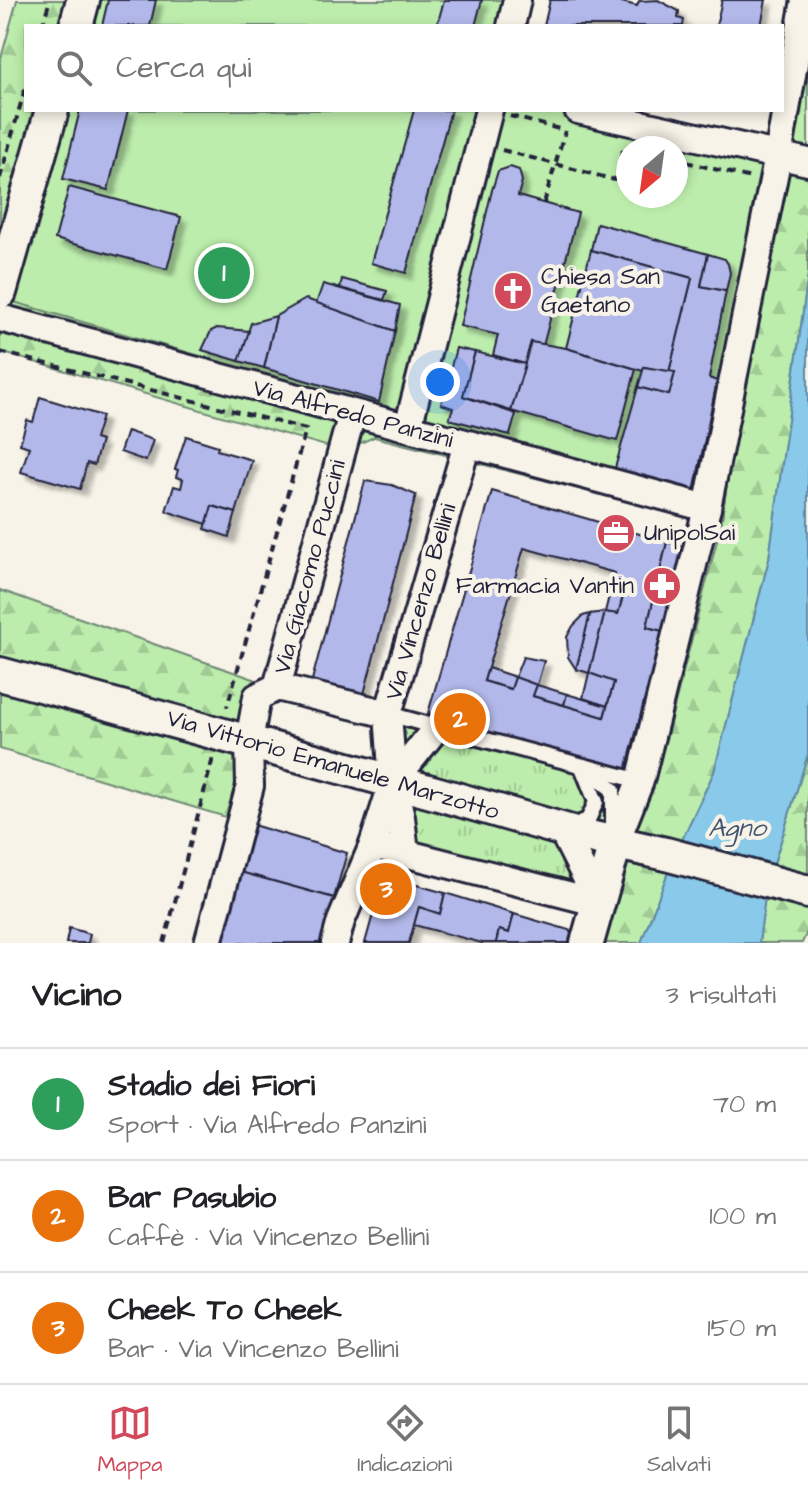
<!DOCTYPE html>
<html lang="it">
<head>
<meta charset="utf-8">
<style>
  :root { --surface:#fff; --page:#f2f2f2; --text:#202124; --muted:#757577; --line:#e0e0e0; --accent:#d1495b }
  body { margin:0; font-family:"Architects Daughter",sans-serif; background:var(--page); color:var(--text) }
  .compass { position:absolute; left:616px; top:136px; width:72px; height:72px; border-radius:50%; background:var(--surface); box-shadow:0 4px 12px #0003; rotate:209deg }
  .you { position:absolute; left:440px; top:382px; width:28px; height:28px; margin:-20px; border:6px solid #fff; border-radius:50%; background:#1a73e8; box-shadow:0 0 0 12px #1a73e833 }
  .badge { display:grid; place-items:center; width:52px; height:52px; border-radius:50%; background:var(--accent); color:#fff; font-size:26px; font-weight:700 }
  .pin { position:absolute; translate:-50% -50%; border:4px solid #fff; box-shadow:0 2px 8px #0006 }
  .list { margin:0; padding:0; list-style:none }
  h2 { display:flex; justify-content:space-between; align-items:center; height:104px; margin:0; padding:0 32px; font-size:34px }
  h2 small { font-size:26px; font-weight:400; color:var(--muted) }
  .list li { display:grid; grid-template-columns:52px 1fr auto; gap:24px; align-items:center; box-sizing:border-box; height:112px; padding:0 32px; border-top:2px solid var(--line) }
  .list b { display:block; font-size:30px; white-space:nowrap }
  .list p { margin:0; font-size:26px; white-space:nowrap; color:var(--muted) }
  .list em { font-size:26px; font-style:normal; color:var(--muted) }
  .icon { flex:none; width:44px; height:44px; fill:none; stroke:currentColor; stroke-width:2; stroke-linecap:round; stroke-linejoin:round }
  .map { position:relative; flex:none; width:808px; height:943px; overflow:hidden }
  .search { position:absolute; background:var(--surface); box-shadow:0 4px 12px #0003; left:24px; right:24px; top:24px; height:88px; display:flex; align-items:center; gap:20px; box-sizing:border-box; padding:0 28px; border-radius:0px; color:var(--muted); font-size:30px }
  .sheet { height:440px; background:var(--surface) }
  nav { display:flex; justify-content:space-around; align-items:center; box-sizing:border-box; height:112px; border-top:2px solid var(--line); background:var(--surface); font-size:22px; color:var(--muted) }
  nav a { display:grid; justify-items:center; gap:4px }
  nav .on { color:var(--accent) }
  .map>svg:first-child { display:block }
  .grass { fill:url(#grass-tufts); stroke:#6f8874; stroke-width:2 }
  .forest { fill:url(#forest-firs); stroke:#6f8874; stroke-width:2 }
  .garden { fill:#bcedac; stroke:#6f8874; stroke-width:2; fill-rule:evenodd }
  .water { fill:#89caea; stroke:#6087a4; stroke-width:2 }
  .building { fill:#b2b8e9; stroke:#22223b; stroke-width:2; fill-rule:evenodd; filter:url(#shadow) }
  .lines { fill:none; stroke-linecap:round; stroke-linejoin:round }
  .service-casing { stroke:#22223b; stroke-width:20 }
  .minor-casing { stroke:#22223b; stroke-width:32 }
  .tertiary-casing { stroke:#22223b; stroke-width:38 }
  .path { stroke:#22223b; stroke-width:4; stroke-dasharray:8 6; stroke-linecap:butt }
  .service { stroke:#f7f3e8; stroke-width:14 }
  .minor { stroke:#f7f3e8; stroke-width:26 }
  .tertiary { stroke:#f7f3e8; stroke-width:32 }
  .labels { text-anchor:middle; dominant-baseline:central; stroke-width:8; stroke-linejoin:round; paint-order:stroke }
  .poi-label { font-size:24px; fill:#22223b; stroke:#f7f3e8; text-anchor:start }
  .street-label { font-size:24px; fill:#22223b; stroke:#f7f3e8 }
  .water-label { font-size:26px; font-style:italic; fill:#415470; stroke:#f7f3e8 }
</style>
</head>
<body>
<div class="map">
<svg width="808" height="943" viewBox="0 0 808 943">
  <defs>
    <pattern id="grass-tufts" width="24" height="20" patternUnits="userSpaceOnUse" patternTransform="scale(2)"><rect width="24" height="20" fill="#bcedac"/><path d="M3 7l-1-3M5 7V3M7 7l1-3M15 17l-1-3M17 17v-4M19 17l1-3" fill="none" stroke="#a1cb95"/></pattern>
    <pattern id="forest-firs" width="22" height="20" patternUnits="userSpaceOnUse" patternTransform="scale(2)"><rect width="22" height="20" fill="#bcedac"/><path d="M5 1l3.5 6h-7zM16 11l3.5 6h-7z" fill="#a1cb95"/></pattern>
    <filter id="shadow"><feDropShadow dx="6" dy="6" stdDeviation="2" flood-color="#0004"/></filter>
  </defs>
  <rect width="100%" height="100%" fill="#f7f3e8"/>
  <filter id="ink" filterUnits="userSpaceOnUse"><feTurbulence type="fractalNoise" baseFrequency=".0125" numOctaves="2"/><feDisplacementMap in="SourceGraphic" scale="16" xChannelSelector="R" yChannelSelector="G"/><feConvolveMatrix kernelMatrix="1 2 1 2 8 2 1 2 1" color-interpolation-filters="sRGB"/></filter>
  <g filter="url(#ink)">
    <g class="grass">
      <polygon points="808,0 808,163 774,151"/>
      <polygon points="402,712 656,778 607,909 363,852"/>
    </g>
    <g class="forest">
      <polygon points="17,0 89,0 82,26 26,26 26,110 60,110 25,243 393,412 374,437 343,451 0,352 0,62"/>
      <polygon points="774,151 808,163 808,275 769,559 714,772 674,857 641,943 594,943 656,778 721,525"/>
      <polygon points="0,590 262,682 229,818 0,749"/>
      <polygon points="808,754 808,930 802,943 759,943 766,889"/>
    </g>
    <g class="garden">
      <polygon points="98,0 503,0 499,26 91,26"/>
      <path d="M69 110H634L774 151 721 525 374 437 393 412 7 300 25 243 33 245ZM628 148H676V196H628Z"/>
    </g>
    <polygon class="water" points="808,275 808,754 766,889 759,943 641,943 674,857 714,772 769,559"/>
    <g class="building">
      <polygon points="108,0 156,0 150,26 102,26"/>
      <polygon points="444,0 482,0 475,26 437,26"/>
      <polygon points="550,0 614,0 637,6 639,1 658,0 679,11 678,18 684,20 683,26 544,26"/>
      <polygon points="722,0 766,0 761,26 716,26"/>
      <polygon points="80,110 128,110 108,190 63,179"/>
      <polygon points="414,110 451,110 406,273 371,263"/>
      <polygon points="510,167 519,170 522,181 518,196 578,213 543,346 531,342 525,364 493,355 498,335 460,326 492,190 498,171"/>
      <polygon points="69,187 181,217 167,269 55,239"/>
      <polygon points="597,223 708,254 701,286 726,291 709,378 717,381 693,497 613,475 638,387 669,395 675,372 669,372 692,278 591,250"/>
      <polygon points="591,250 692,278 669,372 644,367 643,371 566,348"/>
      <polygon points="708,254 725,259 728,264 730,273 726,291 701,286"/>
      <polygon points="342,279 387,291 384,300 340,288"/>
      <polygon points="323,284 400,305 395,331 316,304"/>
      <polygon points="306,299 395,331 379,402 264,368 276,316"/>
      <polygon points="276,316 264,368 239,361 251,323"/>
      <polygon points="217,328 249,331 239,361 202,350 211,331"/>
      <polygon points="531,342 566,348 636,369 617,441 511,411"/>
      <polygon points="456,348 475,352 463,396 516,414 510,435 449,419 453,408 441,404"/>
      <polygon points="475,352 525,364 511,411 463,396"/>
      <polygon points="644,367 675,372 669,395 638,387"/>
      <polygon points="40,397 102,416 95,439 101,441 94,465 87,463 80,489 21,472 29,447 20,444 27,420 33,422"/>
      <polygon points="127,431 153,440 146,461 120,452"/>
      <polygon points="186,436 218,446 217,450 252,460 236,513 212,506 207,524 166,511 174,486 181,488 183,479 176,477 178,470 175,469"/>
      <polygon points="365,481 392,485 416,495 364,694 338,689 312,680"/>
      <path d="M492 491 667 542 647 627 663 631 626 770 427 717ZM524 548 615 573 611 588 624 592 618 614 605 612 589 673 614 682 604 717 533 696 537 685 515 677 511 689 484 681Z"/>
      <polygon points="212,506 236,513 229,537 205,529"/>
      <polygon points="667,542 683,546 663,631 647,627"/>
      <polygon points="611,588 624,592 618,614 605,612"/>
      <polygon points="605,612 589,673 576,669 590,614"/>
      <polygon points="590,614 576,669 568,657 567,637 573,626 583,616"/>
      <polygon points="523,657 544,661 537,685 515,677"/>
      <polygon points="488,668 515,677 511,689 484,681"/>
      <polygon points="589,673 614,682 607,706 583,698"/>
      <polygon points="537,685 567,694 564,705 533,696"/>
      <polygon points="567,694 607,706 604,717 564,705"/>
      <polygon points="253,825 347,853 334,898 240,872"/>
      <polygon points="240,872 334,898 322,943 222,943"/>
      <polygon points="392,878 445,893 440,914 419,907 409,943 365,943 382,882"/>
      <polygon points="445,893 514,914 509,933 499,930 496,943 482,943 414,925 419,907 440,914"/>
      <polygon points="514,914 569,930 572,935 570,943 496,943 499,930 509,933"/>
      <polygon points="69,928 90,934 88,943 66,943"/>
    </g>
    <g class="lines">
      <g class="service-casing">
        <g id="service">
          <polyline points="388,714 640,781"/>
          <polyline points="589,771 613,790 613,834"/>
          <polyline points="572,826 588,820 596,802 582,767"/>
        </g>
      </g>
      <g class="minor-casing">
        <g id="minor">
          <polyline points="511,26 517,0"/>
          <polyline points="578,110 808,162"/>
          <polyline points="0,318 707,508"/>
          <polyline points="408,427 489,110"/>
          <polyline points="277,687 388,714"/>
          <polyline points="393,782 401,817 405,853"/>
          <polyline points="393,782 437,727"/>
          <polyline points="562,830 599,903"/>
          <polyline points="615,844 640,781 707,508 778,156 805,0"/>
          <polyline points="373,845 599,903"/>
          <polyline points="208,943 250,786 249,741 257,697 277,687 352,414"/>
          <polyline points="335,943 341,921 373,845 393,782 388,714 467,444"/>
        </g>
      </g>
      <g class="tertiary-casing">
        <g id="tertiary">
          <polyline points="76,26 83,0"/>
          <polyline points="0,292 52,110"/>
          <polyline points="0,674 439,794 585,836 666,854 808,892"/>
          <polyline points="587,943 615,844"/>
        </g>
      </g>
      <g class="path">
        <polyline points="42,26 50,0"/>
        <polyline points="510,116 563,130"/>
        <polyline points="502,150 615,180 624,146"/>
        <polyline points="686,162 751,178"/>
        <polyline points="0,178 26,85"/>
        <polyline points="544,203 565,131"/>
        <polyline points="0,352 306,429 227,707"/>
        <polyline points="164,943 213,758"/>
      </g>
      <use href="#service" class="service"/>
      <use href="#minor" class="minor"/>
      <use href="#tertiary" class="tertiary"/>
    </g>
  </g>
  <defs>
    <g id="church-disc" transform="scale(2)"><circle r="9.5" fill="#d1495b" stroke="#f7f3e8"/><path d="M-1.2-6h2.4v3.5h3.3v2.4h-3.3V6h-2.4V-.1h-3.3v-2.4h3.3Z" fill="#fff"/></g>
    <g id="office-disc" transform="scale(2)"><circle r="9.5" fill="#d1495b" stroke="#f7f3e8"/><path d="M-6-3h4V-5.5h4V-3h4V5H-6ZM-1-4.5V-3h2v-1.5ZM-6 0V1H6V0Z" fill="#fff"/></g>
    <g id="pharmacy-disc" transform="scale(2)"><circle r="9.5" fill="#d1495b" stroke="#f7f3e8"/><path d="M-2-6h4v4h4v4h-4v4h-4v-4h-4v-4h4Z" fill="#fff"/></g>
  </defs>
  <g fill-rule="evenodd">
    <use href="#church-disc" x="513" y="291"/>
    <use href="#office-disc" x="616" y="533"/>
    <use href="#pharmacy-disc" x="662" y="586"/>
  </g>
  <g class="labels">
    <g class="poi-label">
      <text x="541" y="277">Chiesa San<tspan x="541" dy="28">Gaetano</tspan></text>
      <text x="644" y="533">UnipolSai</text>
      <text x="634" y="586" text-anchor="end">Farmacia Vantin</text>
    </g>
    <g class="street-label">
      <text transform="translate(353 414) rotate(15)">Via Alfredo Panzini</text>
      <text transform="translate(310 567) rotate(-75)">Via Giacomo Puccini</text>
      <text transform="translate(421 602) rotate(-74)">Via Vincenzo Bellini</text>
      <text transform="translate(333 765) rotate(16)">Via Vittorio Emanuele Marzotto</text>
    </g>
    <g class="water-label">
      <text x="737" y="828">Agno</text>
    </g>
  </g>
</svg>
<svg class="compass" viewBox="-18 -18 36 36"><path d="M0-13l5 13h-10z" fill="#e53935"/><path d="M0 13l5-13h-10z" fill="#757577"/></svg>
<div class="you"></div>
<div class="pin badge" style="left:224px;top:273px;background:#2e9e5b">1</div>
<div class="pin badge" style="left:460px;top:719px;background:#e8710a">2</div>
<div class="pin badge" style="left:386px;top:889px;background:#e8710a">3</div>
<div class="search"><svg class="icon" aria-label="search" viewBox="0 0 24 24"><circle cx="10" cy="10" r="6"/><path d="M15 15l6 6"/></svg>Cerca qui</div>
</div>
<section class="sheet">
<h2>Vicino<small>3 risultati</small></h2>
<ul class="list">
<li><span class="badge" style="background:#2e9e5b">1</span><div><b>Stadio dei Fiori</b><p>Sport · Via Alfredo Panzini</p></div><em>70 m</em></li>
<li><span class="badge" style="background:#e8710a">2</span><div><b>Bar Pasubio</b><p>Caffè · Via Vincenzo Bellini</p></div><em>100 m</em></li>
<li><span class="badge" style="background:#e8710a">3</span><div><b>Cheek To Cheek</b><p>Bar · Via Vincenzo Bellini</p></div><em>150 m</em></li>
</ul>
</section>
<nav>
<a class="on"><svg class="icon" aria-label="map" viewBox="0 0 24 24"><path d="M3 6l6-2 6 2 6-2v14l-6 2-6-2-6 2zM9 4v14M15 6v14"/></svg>Mappa</a>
<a><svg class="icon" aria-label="directions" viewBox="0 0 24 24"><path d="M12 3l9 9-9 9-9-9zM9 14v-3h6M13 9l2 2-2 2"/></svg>Indicazioni</a>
<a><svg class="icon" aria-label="saved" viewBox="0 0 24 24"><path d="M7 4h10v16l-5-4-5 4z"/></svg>Salvati</a>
</nav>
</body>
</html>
